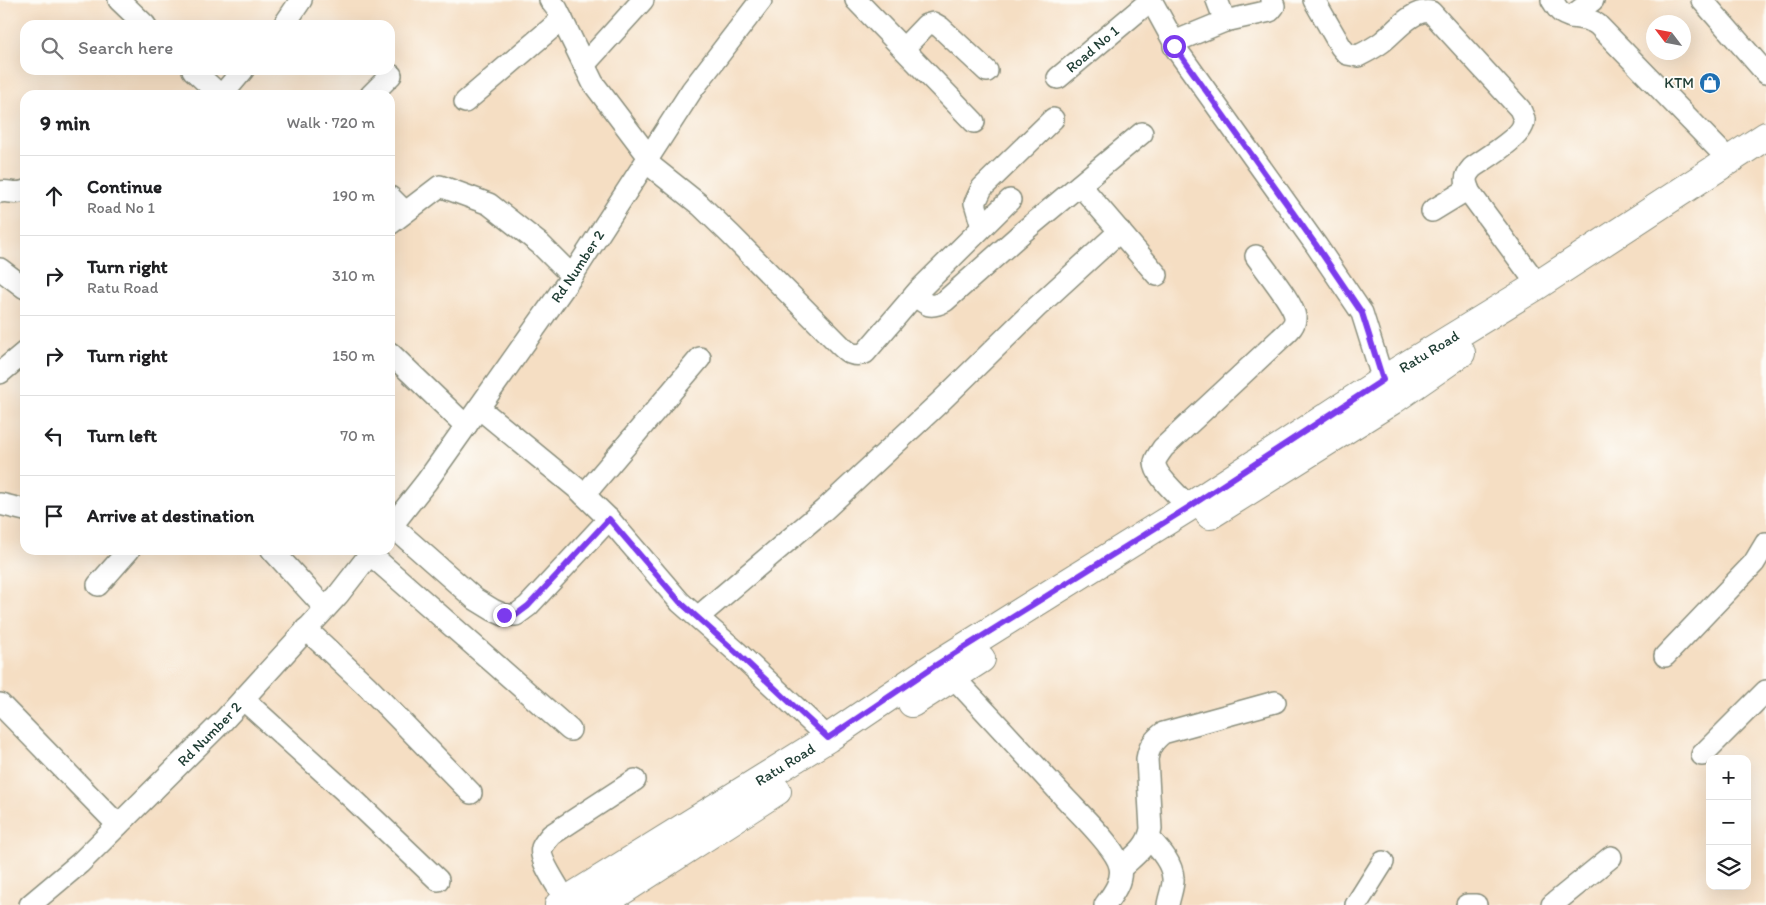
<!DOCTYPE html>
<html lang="en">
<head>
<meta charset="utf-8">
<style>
  :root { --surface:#fff; --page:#f6f6f6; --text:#202124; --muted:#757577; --line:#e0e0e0 }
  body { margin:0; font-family:Itim,sans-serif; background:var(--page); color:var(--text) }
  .controls { position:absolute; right:15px; bottom:15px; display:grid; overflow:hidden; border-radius:10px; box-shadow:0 5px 20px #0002 }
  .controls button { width:45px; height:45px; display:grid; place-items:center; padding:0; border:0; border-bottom:1px solid var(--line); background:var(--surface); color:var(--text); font:25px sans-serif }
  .compass { position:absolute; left:1646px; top:15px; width:45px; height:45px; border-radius:50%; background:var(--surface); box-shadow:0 5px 20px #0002; rotate:302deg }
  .stop { position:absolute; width:15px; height:15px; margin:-11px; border:4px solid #7c3aed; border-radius:50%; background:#fff }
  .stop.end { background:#7c3aed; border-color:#fff; box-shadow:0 1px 5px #0008 }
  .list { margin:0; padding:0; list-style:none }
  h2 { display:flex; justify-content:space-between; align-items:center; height:65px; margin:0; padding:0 20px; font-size:21px }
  h2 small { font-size:16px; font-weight:400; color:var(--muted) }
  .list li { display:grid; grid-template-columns:32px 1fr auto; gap:15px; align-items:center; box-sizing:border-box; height:80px; padding:0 20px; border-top:1px solid var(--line) }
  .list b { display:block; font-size:19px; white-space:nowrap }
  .list p { margin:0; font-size:16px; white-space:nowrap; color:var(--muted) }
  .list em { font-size:16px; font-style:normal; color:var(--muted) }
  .icon { flex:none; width:28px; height:28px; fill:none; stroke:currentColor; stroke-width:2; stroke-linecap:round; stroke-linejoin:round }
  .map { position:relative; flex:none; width:1766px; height:905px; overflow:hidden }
  .search { position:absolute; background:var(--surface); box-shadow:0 5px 20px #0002; left:20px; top:20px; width:375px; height:55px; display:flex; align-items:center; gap:12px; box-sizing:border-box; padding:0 18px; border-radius:15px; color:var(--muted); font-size:19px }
  .panel { position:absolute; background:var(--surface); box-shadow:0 5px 20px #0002; left:20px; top:90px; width:375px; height:465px; border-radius:15px }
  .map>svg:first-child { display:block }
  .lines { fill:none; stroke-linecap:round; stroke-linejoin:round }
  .minor-casing { stroke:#8a8e7c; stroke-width:24 }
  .major-casing { stroke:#8a8e7c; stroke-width:30 }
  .minor { stroke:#fff; stroke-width:21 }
  .major { stroke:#fff; stroke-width:28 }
  .route { stroke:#7c3aed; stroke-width:6 }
  .labels { text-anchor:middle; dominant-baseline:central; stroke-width:4; stroke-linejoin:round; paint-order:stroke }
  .street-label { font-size:15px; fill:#1f3d34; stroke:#fdfcf7 }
  .poi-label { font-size:15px; fill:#1f3d34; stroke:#fdfcf7; text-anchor:end }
</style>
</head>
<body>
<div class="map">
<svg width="1766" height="905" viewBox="0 0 1766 905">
  <rect width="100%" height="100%" fill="#fdfcf7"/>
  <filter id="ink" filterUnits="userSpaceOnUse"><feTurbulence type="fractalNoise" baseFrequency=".02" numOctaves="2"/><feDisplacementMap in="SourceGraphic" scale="10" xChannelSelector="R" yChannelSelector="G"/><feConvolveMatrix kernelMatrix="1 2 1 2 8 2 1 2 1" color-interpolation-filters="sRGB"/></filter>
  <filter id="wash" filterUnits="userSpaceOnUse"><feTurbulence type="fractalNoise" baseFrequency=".0096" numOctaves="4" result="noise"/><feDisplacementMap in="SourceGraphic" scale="20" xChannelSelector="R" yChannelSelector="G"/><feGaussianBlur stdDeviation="1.12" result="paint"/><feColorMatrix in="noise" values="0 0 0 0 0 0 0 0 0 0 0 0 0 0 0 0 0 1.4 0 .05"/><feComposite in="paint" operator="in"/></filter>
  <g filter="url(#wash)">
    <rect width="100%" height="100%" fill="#f5dec3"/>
  </g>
  <g filter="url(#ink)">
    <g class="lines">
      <g class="minor-casing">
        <g id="minor">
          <polyline points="119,0 145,25"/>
          <polyline points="550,0 557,9 593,83 649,157"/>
          <polyline points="856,0 974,122"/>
          <polyline points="1151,0 1174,42 1174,46 1316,245 1362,313 1383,380 1390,393"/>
          <polyline points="1217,0 1225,21"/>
          <path d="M1314 0 1341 47 1347 54 1358 56C1366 52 1374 48 1382 42 1395 32 1413 8 1431 12L1520 109C1521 112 1524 117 1524 120 1525 136 1484 159 1472 168 1464 177 1465 182 1470 193L1538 285"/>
          <path d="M1552 0C1555 4 1558 11 1562 13 1574 21 1586 15 1598 25L1729 160"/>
          <polyline points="1702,0 1766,73"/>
          <polyline points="1571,17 1593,0"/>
          <polyline points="284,25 301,0"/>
          <polyline points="1174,42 1225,21 1270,11 1274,6 1272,0"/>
          <polyline points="904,48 926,25 933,23 940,27 987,71"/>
          <polyline points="584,65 643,0"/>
          <polyline points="193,70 220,95"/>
          <path id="s1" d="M1058 78 1151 0"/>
          <polyline points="222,95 243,70"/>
          <polyline points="371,95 391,75"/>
          <polyline points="465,102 562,19"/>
          <path d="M646 162 700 205 731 235 840 345C848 353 854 357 865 353L918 291 1010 200"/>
          <polyline points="1080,185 1157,275"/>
          <path d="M0 192C9 190 16 195 25 191"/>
          <polyline points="390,197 405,212"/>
          <polyline points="1432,211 1468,189"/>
          <polyline points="390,224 440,186 489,204 540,244 572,276"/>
          <polyline points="982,227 975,203 982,188 1053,119"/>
          <polyline points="0,269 25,288"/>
          <path d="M915 295C926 305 930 309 945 301L1023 232 1142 133"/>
          <polyline points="390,353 466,426"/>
          <polyline points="0,373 25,352"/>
          <polyline points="479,408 579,490 609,519 680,602 737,652 828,738"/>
          <polyline points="584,495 700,358"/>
          <polyline points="0,504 25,510"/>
          <path d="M1189 507C1180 497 1154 475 1155 462 1156 457 1160 453 1163 448L1280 339C1286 333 1296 326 1295 317 1294 304 1264 268 1256 256"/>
          <polyline points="392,526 475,599 493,610 504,615 516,615 528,606 609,519"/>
          <path id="s2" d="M390 528 427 481 572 276 692 90 761 0"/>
          <polyline points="272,550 325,608"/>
          <polyline points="370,554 570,730"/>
          <polyline points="98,585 129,550"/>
          <polyline points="698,617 824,510 939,403 1037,307 1120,231"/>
          <polyline points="306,629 368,687 471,793"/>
          <polyline points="1665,656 1754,563 1766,543"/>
          <path d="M953 677C991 717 1028 758 1065 798 1079 813 1117 849 1120 867 1123 881 1113 894 1105 905"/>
          <polyline points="243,699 351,797 438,880"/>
          <polyline points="0,704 118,825"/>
          <polyline points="1702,755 1766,691"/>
          <path d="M1149 838C1159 849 1172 862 1173 878 1174 886 1169 897 1168 905"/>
          <path d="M1121 868C1134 856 1148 847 1151 829L1147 759C1149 747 1153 741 1163 733L1275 702"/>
          <path d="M566 901C560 889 538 860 542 848 544 843 548 839 551 835L635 780"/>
          <path id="s3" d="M30 905 80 863 224 720 338 595 373 550"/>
          <polyline points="1356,905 1383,862"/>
          <polyline points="1467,905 1476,905"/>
          <polyline points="1552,905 1611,857"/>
        </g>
      </g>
      <g class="major-casing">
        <g id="major">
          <polyline points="1210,515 1393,400 1461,353"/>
          <polyline points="912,703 981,659"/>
          <path id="s4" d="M559 905 828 738 936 665 1189 507 1383 380 1538 285 1766 136"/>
          <polyline points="600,905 777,791"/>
        </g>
      </g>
      <use href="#minor" class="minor"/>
      <use href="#major" class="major"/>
    </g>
  </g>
  <g class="lines" filter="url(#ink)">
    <polyline class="route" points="504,615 516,615 528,606 609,519 680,602 736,652 828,738 936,665 1189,507 1383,380 1362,313 1316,245 1174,46"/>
  </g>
  <defs>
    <g id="shop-disc" transform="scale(1.125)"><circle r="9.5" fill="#1f6fb2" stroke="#fdfcf7"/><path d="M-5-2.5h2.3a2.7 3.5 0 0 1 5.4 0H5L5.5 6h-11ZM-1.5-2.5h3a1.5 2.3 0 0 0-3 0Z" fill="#fff"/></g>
  </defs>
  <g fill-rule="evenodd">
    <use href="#shop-disc" x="1710" y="83"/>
  </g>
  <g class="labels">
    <g class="street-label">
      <text stroke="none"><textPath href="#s1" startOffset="45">Road No 1</textPath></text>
      <text stroke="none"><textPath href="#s2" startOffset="322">Rd Number 2</textPath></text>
      <text stroke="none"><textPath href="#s4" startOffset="1031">Ratu Road</textPath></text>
      <text stroke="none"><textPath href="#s3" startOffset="248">Rd Number 2</textPath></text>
      <text stroke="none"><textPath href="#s4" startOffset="266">Ratu Road</textPath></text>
    </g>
    <g class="poi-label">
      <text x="1694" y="83">KTM</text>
    </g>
  </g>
</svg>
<div class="controls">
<button>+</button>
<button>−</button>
<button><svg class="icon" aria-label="layers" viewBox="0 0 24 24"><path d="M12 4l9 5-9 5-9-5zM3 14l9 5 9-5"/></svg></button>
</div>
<svg class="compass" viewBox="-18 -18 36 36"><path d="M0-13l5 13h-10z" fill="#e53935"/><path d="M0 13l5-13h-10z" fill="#757577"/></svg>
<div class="stop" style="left:1174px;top:46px"></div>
<div class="stop end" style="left:504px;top:615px"></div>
<div class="search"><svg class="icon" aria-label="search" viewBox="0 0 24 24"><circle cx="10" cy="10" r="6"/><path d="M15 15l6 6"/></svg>Search here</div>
<section class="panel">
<h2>9 min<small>Walk · 720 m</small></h2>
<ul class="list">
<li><svg class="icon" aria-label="ahead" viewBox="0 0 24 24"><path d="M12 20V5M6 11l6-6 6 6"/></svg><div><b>Continue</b><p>Road No 1</p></div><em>190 m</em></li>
<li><svg class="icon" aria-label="right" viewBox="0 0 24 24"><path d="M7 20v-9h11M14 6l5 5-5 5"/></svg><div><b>Turn right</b><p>Ratu Road</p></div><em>310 m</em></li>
<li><svg class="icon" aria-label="right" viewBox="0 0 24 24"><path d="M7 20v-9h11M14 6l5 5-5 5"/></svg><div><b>Turn right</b></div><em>150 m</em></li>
<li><svg class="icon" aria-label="left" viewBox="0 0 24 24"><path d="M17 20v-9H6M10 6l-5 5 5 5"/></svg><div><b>Turn left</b></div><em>70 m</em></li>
<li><svg class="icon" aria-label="arrive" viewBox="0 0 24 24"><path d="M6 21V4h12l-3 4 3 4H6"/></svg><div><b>Arrive at destination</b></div></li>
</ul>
</section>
</div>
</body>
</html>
